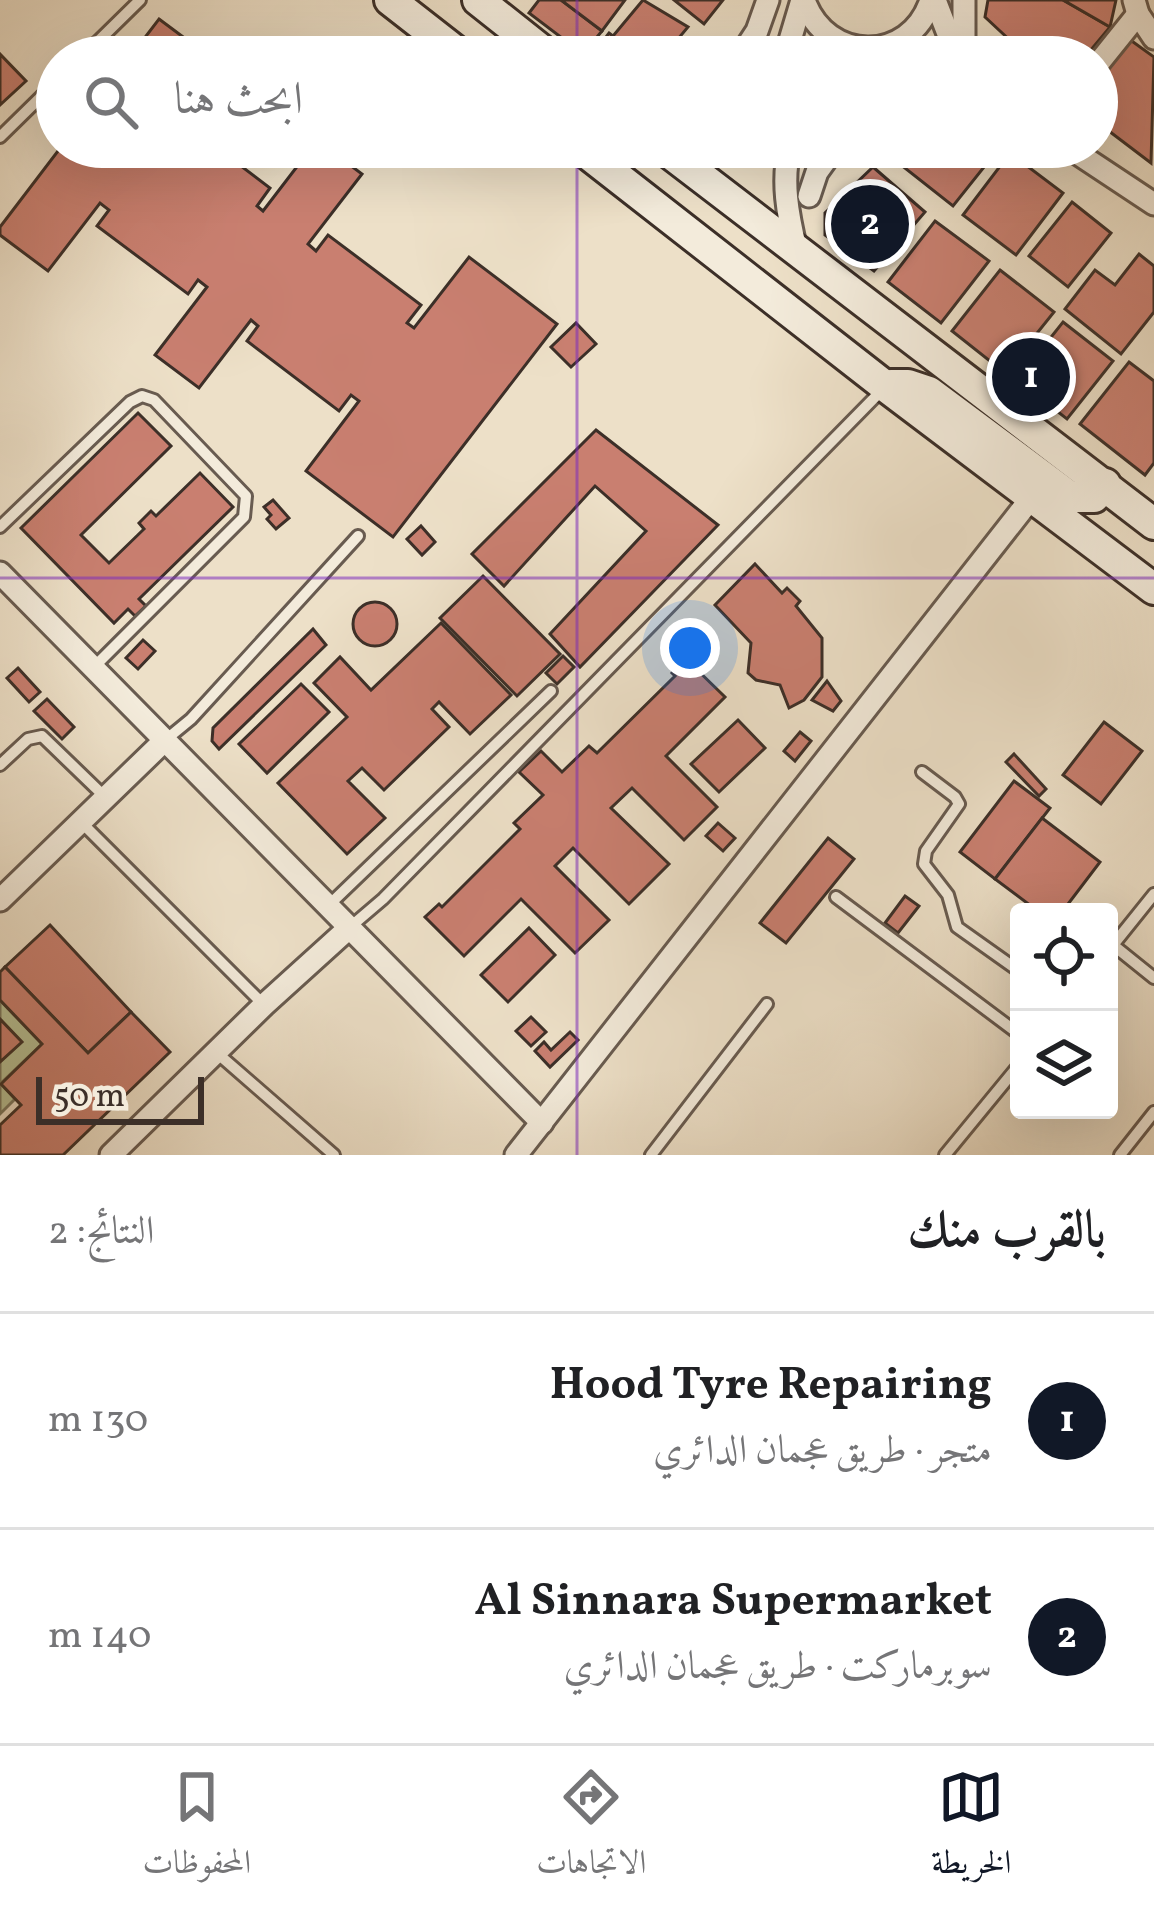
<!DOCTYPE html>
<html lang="ar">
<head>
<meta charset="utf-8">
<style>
  :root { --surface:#fff; --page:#f2f2f2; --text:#202124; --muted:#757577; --line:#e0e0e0; --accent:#111827 }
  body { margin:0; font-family:Vollkorn,Amiri,serif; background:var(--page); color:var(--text); direction:rtl }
  .controls { position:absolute; right:36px; bottom:36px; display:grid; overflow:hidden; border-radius:12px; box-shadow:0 12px 48px #0002 }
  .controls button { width:108px; height:108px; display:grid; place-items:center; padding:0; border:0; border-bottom:3px solid var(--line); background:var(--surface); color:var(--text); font:60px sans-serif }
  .scale { position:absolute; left:36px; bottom:30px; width:168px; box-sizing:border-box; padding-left:12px; border:6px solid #3c2f28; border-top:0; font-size:33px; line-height:42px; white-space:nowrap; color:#3c2f28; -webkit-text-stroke:9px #f3ebdb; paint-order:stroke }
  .you { position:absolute; left:690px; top:648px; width:42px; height:42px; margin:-30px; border:9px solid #fff; border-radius:50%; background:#1a73e8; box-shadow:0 0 0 18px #1a73e833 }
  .badge { display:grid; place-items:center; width:78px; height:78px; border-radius:50%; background:var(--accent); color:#fff; font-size:39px; font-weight:700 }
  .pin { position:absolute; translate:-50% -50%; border:6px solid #fff; box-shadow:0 3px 12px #0006 }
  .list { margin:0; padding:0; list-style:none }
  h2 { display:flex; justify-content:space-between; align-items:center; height:156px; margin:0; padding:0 48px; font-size:51px }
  h2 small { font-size:39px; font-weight:400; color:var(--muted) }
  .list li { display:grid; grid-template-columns:78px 1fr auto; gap:36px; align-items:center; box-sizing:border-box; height:216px; padding:0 48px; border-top:3px solid var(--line) }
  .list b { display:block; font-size:45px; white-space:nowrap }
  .list p { margin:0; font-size:39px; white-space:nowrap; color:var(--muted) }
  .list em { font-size:39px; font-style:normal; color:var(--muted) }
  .icon { flex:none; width:66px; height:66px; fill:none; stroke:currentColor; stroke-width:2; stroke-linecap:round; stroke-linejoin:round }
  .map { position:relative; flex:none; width:1154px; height:1155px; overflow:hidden; direction:ltr }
  .search { position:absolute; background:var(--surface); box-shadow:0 12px 48px #0002; left:36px; right:36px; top:36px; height:132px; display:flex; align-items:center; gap:30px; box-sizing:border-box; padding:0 42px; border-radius:66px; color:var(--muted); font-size:45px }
  .sheet { height:588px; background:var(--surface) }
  nav { display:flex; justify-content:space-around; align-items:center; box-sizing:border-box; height:168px; border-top:3px solid var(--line); background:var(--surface); font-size:33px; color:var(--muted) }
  nav a { display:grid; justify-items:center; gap:6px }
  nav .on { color:var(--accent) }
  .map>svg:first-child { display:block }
  .green { fill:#b7c297; stroke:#7a7860; stroke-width:3 }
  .building { fill:#c97f70; stroke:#3c2f28; stroke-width:3 }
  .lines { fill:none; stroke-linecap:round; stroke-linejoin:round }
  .service-casing { stroke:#685b50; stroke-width:16 }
  .minor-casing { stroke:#685b50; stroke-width:27 }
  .secondary-casing { stroke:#3c2f28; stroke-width:36 }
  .service { stroke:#f3ebdb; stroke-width:10 }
  .minor { stroke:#f3ebdb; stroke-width:21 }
  .secondary { stroke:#f3ebdb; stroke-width:30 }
  .grid { fill:none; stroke:#7b2cbf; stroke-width:3; stroke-opacity:0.55 }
</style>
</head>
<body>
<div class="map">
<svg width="1154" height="1155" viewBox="0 0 1154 1155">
  <rect width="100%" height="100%" fill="#ede0c8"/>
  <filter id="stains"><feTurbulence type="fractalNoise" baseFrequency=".00167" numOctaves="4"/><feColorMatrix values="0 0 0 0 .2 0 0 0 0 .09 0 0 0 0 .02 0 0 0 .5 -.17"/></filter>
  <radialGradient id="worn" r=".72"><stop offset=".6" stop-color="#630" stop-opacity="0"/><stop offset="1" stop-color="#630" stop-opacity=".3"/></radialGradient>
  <polygon class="green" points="0,1000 42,1044 1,1083 15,1099 0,1114 0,1062 21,1042 0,1019"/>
  <g class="building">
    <polygon points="539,0 561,0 602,31 583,54 529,13"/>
    <polygon points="561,0 625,0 602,31"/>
    <polygon points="643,0 688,27 663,57 639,57 613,36"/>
    <polygon points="674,0 723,0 704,24"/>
    <polygon points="988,0 1063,0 1110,27 1085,57 1028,57 985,17"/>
    <polygon points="1063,0 1116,0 1110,27"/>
    <polygon points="159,19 210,57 130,57"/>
    <polygon points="609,33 633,52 628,57 592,55"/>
    <polygon points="1129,39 1154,57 1151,163 1097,122 1097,81"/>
    <polygon points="0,54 26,81 0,105"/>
    <polygon points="61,147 216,147 270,188 257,206 263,211 312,147 326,147 362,174 308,244 316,251 328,235 421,305 407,323 414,328 469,257 557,324 393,537 306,471 359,401 351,395 339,411 247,341 258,326 251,320 199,388 155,355 207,287 198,280 188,294 97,226 109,210 100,203 48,271 0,235 0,227"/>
    <polygon points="884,147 1000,147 953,206 882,150"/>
    <polygon points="1010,153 1063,193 1016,255 963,215"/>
    <polygon points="873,167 925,212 874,271 825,235 825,213"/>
    <polygon points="1072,202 1111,233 1068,287 1029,256"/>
    <polygon points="935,221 989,261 941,323 888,282"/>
    <polygon points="1139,254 1154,266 1154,312 1121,354 1065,309 1095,270 1115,285"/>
    <polygon points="1000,270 1054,312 1005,373 952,331"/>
    <polygon points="1063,322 1113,361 1067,419 1017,380"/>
    <polygon points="576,323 596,344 571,367 551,347"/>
    <polygon points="1129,362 1154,381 1154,463 1145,475 1080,424"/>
    <polygon points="138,413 171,446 81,535 109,563 144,529 139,523 151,511 156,516 200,473 233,507 139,599 146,606 135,616 128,609 114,623 21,528"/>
    <polygon points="596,430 718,525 580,667 550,634 646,531 595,486 504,586 472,554"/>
    <polygon points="273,500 289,518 276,529 267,519 271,515 264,507"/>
    <polygon points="421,526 435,542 422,555 407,539"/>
    <polygon points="755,564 782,593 787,588 800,601 796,606 822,638 822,677 804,700 789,708 780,685 756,680 748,673 751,643 715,605"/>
    <polygon points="483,576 560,654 517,696 440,618"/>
    <circle cx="375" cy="624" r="22"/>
    <polygon points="441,623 511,695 470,734 439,702 432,709 449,727 384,790 362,768 348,781 385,818 347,854 278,783 347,717 314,683 340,657 371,690"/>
    <polygon points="313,629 326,645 219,749 212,741 213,728"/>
    <polygon points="143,640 155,651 138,669 126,658"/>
    <polygon points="563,656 574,667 557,684 546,673"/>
    <polygon points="686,659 725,697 666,756 717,807 684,840 632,788 611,808 669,864 629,904 573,848 555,866 609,920 575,953 521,899 464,956 425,917 439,904 442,907 520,829 514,823 543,795 519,772 541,751 562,772 589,746 597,753 675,676 672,673"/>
    <polygon points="18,668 40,692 29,702 7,678"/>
    <polygon points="827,681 841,701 833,711 812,700"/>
    <polygon points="301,684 329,712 267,773 239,744"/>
    <polygon points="47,699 74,727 62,739 34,711"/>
    <polygon points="738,720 765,748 719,792 691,764"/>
    <polygon points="1104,722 1142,751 1101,804 1063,775"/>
    <polygon points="800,732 811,741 795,761 784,751"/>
    <polygon points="1014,754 1046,789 1039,796 1006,762"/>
    <polygon points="1014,781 1050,808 995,879 960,852"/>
    <polygon points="1042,818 1100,862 1062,912 1039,912 995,879"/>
    <polygon points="718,823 735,838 723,851 706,836"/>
    <polygon points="828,838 854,859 786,943 760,923"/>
    <polygon points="905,896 919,906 898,933 885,923"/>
    <polygon points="50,925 131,1012 88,1053 5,967"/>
    <polygon points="529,928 555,955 508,1002 481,975"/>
    <polygon points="5,967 88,1053 131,1012 170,1052 63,1155 0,1155 0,1125 21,1105 1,1084 42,1044 0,1000 0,972"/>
    <polygon points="531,1017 546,1032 531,1046 516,1031"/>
    <polygon points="0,1019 22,1042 0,1062"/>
    <polygon points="570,1032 578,1040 550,1067 535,1051 544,1042 551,1050"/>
  </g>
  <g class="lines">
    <g class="service-casing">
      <g id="service">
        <polyline points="82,57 140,0"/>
        <polyline points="0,137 57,81"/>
        <polyline points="0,527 130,402 142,396 154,400 246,496 244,517 93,668"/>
        <polyline points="163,742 191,719 358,536"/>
        <polyline points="0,765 28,739 42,736 104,796"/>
        <polyline points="922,772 955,797 959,804 926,851 924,864 948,895 957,927 1019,971"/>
        <polyline points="80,821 264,1005"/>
        <polyline points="836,897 1019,1034"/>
        <polyline points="329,905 551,691"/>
        <polyline points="349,928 383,899 883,389"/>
        <polyline points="1113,945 1154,978"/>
        <polyline points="1109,950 1154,894"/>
        <polyline points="217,1053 334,1155"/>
        <polyline points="651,1155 767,1004"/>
        <polyline points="945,1155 1019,1065"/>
        <polyline points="1120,1155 1154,1112"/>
      </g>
    </g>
    <g class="minor-casing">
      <g id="minor">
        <path d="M804 0C826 63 910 65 931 0"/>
        <polyline points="935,0 957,57"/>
        <polyline points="1134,0 1138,14 1154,38"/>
        <polyline points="882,48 919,57"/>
        <polyline points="740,57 757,31 768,0"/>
        <polyline points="785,57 802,0"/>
        <polyline points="964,57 964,0"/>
        <polyline points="1097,65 1138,14"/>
        <path d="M790 147C781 180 788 216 796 249"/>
        <polyline points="1068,147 1154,204"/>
        <polyline points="809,196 817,172 835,147"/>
        <polyline points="0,573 542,1123"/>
        <polyline points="0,900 163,742"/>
        <polyline points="111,1155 264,1005 349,928"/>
        <polyline points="516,1155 1032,497"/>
      </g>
    </g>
    <g class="secondary-casing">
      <g id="secondary">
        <polyline points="390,0 463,57"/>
        <polyline points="478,0 550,57"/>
        <polyline points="579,147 885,386 1154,589"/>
        <polyline points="662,147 1154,524"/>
        <polyline points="891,385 908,385 929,392 1070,497 1094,497 1105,484"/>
      </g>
    </g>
    <use href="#service" class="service"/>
    <use href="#minor" class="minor"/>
    <use href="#secondary" class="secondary"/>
  </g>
  <path class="grid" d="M577 0V57M577 147V1155M0 578H1154"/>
  <rect width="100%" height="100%" filter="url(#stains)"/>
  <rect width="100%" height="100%" fill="url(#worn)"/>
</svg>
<div class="controls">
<button><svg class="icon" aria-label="locate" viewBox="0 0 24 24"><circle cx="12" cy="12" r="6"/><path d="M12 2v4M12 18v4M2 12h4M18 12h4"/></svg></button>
<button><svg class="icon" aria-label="layers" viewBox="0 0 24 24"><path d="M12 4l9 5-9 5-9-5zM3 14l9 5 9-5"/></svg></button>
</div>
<div class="scale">50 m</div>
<div class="you"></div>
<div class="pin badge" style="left:1031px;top:377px">1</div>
<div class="pin badge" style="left:870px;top:224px">2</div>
<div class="search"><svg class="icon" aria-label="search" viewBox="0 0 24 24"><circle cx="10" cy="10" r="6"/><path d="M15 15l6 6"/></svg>ابحث هنا</div>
</div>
<section class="sheet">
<h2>بالقرب منك<small>النتائج: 2</small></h2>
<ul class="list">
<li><span class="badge">1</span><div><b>Hood Tyre Repairing</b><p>متجر · طريق عجمان الدائري</p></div><em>130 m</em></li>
<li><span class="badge">2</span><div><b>Al Sinnara Supermarket</b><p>سوبرماركت · طريق عجمان الدائري</p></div><em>140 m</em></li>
</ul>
</section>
<nav>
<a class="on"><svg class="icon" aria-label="map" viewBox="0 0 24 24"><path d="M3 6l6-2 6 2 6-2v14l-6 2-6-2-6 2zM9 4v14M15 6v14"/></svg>الخريطة</a>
<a><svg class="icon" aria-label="directions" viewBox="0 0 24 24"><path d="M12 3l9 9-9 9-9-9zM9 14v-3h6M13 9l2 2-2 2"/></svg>الاتجاهات</a>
<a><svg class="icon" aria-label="saved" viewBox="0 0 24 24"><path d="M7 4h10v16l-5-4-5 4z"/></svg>المحفوظات</a>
</nav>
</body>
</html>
